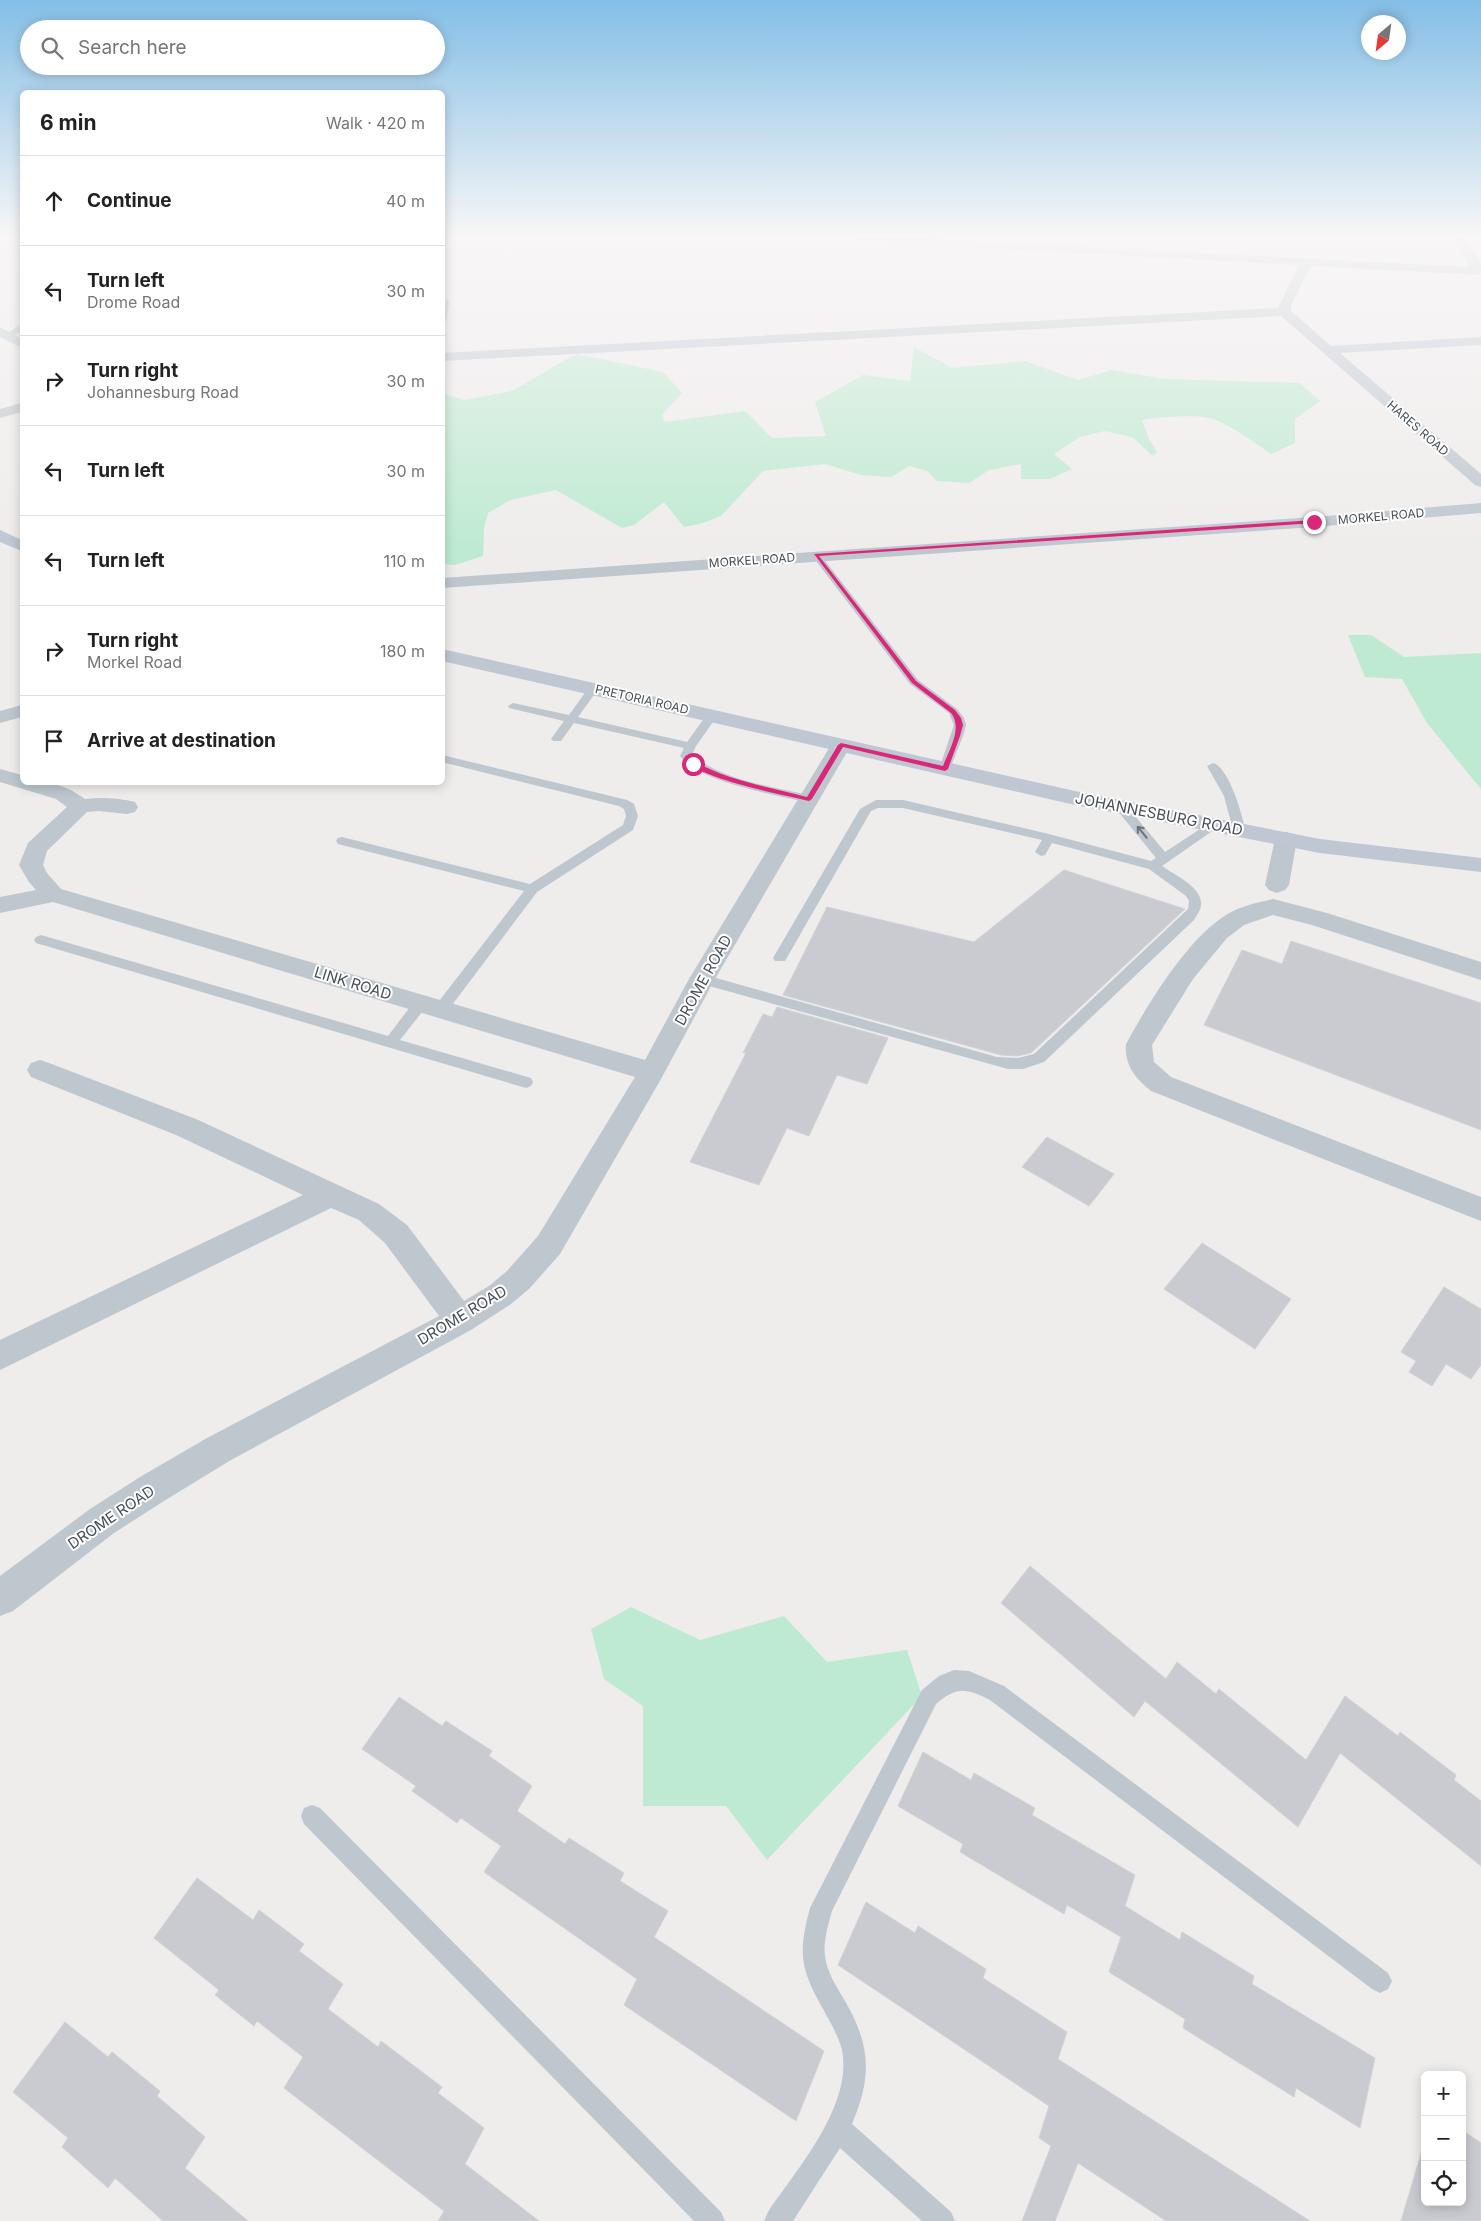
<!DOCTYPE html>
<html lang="en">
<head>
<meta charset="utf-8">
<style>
  :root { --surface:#fff; --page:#f2f2f2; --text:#222; --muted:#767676; --line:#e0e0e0 }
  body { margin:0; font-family:Inter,sans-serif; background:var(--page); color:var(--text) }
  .controls { position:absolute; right:15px; bottom:15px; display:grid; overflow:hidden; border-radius:8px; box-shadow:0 2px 12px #0003 }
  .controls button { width:45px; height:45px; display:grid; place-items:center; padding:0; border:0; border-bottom:1px solid var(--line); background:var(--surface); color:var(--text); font:25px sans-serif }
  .compass { position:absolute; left:1361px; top:15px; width:45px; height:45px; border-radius:50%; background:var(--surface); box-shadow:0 2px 12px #0003; rotate:209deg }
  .stop { position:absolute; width:15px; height:15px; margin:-11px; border:4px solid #db2777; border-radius:50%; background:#fff }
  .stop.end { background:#db2777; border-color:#fff; box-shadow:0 1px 5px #0008 }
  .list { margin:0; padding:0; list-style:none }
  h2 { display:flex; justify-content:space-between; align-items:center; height:65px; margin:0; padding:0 20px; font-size:21px }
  h2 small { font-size:16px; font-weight:400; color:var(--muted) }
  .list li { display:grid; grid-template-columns:32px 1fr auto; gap:15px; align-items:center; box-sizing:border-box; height:90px; padding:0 20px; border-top:1px solid var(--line) }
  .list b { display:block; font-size:19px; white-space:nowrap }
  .list p { margin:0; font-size:16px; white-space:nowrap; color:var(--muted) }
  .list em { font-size:16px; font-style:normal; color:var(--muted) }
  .icon { flex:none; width:28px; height:28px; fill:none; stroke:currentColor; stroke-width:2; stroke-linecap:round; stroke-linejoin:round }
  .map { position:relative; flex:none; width:1481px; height:2221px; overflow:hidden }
  .search { position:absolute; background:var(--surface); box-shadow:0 2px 12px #0003; left:20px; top:20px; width:425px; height:55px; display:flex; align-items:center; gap:12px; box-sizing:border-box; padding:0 18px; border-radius:28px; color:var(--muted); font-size:19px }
  .panel { position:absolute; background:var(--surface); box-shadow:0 2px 12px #0003; left:20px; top:90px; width:425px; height:695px; border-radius:8px }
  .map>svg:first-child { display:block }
  .green { fill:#beead1 }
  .building { fill:#cacbd1; stroke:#d1d2d8 }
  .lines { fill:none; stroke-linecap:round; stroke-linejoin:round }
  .lane { fill:#bec6ce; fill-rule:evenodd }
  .street { fill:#bec6ce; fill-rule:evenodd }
  .secondary { fill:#bec7d2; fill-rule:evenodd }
  .oneway { stroke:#6a737b }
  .route { fill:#db2777 }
  .labels { text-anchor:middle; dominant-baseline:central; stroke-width:4; stroke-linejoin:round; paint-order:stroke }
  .far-street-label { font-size:12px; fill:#464f58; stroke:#fff }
  .street-label { font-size:15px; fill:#464f58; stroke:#fff }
</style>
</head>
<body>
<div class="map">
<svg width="1481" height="2221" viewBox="0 0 1481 2221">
  <rect width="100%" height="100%" fill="#efecec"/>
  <g class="green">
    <path d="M914 347 952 368 1025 361 1078 380 1112 370 1164 379 1300 383 1320 401 1295 419V443L1271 454C1252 441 1234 427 1213 419 1198 414 1158 417 1142 420L1149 439 1157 452 1153 456 1132 437 1104 431 1080 437 1054 454 1072 469 1050 479H1021V464L989 470 969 483 937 481 927 471 909 466 891 477 861 475 825 464 763 471 721 516 703 523 684 527 664 502 634 525 622 528 556 490 510 500 488 513 484 528 483 556 455 565 443 564V394L464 400 512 391 576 354 663 372 682 393 662 415 665 422 745 411 772 438 826 436 815 402 863 375 910 381Z"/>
    <polygon points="1348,635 1371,635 1404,657 1481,653 1481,789 1427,723 1402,679 1365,677"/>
    <polygon points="631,1607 700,1640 784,1616 827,1662 907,1650 922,1696 767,1860 726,1806 643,1806 643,1706 604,1679 591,1629"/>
  </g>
  <g class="building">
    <polygon points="1064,870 1185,909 1031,1053 1017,1056 1001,1055 783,995 827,907 974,942"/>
    <polygon points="1291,941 1481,1003 1481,1130 1204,1025 1242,950 1282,964"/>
    <polygon points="777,1007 888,1038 867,1084 837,1075 809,1136 787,1128 759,1185 690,1162 746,1053 743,1053 763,1014 772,1017"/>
    <polygon points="1047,1137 1114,1174 1089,1206 1022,1167"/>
    <polygon points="1202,1243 1291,1299 1255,1349 1164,1289"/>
    <polygon points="1444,1287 1481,1309 1481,1365 1471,1379 1446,1364 1432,1386 1409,1372 1416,1361 1401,1352"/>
    <polygon points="1030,1566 1166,1679 1177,1662 1216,1694 1219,1689 1306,1760 1345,1696 1398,1736 1400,1732 1456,1775 1454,1780 1481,1801 1481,1866 1340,1753 1298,1827 1145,1701 1134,1717 1001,1603"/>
    <polygon points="399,1697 442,1726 446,1721 492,1751 489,1756 532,1786 517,1811 565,1844 569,1838 624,1873 620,1881 668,1911 654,1937 824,2051 796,2121 624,2005 637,1979 484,1872 501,1846 461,1818 457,1823 412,1791 416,1786 362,1749"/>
    <polygon points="923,1752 971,1780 974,1773 1035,1808 1032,1815 1135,1875 1125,1906 1180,1940 1182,1932 1254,1976 1252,1984 1375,2058 1360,2128 1296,2088 1294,2097 1183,2028 1185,2019 1109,1972 1121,1937 1067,1905 1064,1914 960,1852 963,1844 898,1806"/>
    <polygon points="197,1878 253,1920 259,1910 304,1944 299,1951 343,1984 328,2009 378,2047 381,2041 442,2087 438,2093 484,2128 465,2164 539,2221 438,2221 444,2211 284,2088 303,2057 257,2021 254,2026 215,1995 219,1990 154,1938"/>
    <polygon points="866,1902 915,1933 918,1926 986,1969 983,1978 1067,2032 1058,2059 1310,2221 1166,2221 1078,2163 1055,2221 1022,2221 1051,2146 1039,2138 1049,2106 838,1965"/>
    <polygon points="65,2022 108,2057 112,2052 160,2091 157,2096 205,2137 185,2168 248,2221 163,2221 115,2178 108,2188 62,2147 68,2138 13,2092"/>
    <polygon points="1462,2130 1481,2143 1481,2221 1401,2221 1425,2140 1425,2202 1462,2202"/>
  </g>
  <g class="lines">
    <g class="lane">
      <polygon points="442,296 449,302 446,322 442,324"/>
      <polygon points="19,325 22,325 22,330 12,338 6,338 6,334"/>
      <polygon points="816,552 819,553 918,680 957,709 964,718 966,725 963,736 949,771 945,772 939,769 954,725 949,713 910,684 813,557 811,555"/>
      <path d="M594 685 599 688 578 717 687 742 708 713H716L718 715 696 746 692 755C726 782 772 786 813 796L815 799 809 803C775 794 703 784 680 756L684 748 574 723 561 741H553L551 739 564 721 509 708 508 706 513 703 569 715 590 686Z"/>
      <polygon points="442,755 627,800 634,804 638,816 633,830 537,892 446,1013 436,1013 434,1009 436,1005 524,891 338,844 336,841 338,838 342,837 530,884 623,825 626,816 624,809 619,806 442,762"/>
      <path d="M1213 763C1228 766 1243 815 1245 830L1243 833H1235L1233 830 1224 796 1207 766Z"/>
      <path d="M876 800H903L1049 834 1151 861 1156 858 1117 810 1115 807 1117 804H1125L1165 852 1211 822 1215 821 1221 825 1162 866C1173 874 1200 886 1201 902 1202 909 1197 915 1194 920L1044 1062 1023 1069H1008L702 984 697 982 695 979 697 976 702 974 997 1057 1018 1058 1034 1054 1188 909 1189 901 1186 896 1149 869 1052 843 1045 855 1041 856 1035 852 1042 840 903 808H878L871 811 785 961H775L773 958 860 809Z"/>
      <polygon points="41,935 388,1036 416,999 426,999 428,1003 426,1007 400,1040 531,1078 533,1082 531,1086 526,1088 36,943 34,940 36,937"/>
      <path d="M954 1670 969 1671 1004 1686 1388 1973 1392 1981 1388 1989 1380 1993 1372 1989 990 1700C966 1688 957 1686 936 1704L832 1911C828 1926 823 1941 825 1956 827 1973 837 1987 845 2001 871 2046 872 2077 852 2124L951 2212 955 2221H922L840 2148 793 2221H764L768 2212C797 2169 853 2106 842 2050 838 2035 830 2022 823 2009 800 1968 798 1953 810 1908L922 1690 939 1676Z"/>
      <polygon points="312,1805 320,1808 721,2212 725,2221 694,2221 304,1824 301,1816 304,1808"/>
    </g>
    <g class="street">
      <polygon points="850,238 916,238 1470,267 1453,238 1465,238 1481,264 1481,275 1311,266 1291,305 1291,311 1331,346 1481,337 1481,345 1340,353 1481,474 1481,487 1475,485 1281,316 442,361 442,353 1278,308 1299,265 856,241"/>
      <polygon points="0,327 22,339 22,348 0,337"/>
      <polygon points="22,403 22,412 0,418 0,409"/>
      <polygon points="1481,503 1481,513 1314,527 442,588 442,578 1314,517"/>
      <polygon points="22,705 22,717 0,723 0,711"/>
      <path d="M841 739 848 741 851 745 715 979 661 1079 560 1254 529 1289 511 1304 471 1330 231 1460 164 1501 114 1533 13 1611 0 1616V1576L90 1509 140 1477 207 1438 439 1316 385 1243 359 1220 331 1208 0 1370V1340L303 1195 176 1135 31 1077 27 1070 31 1063 40 1060 49 1063 196 1119 379 1204 407 1225 464 1301 489 1286 507 1271 538 1236 635 1077 53 902 0 913V897L36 890 29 882 19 865 28 843 67 807 56 799 0 782V769L22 775V782C49 782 63 783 85 799 102 797 119 798 135 802L138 807 135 812 127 814 99 811 87 812 47 851 43 865 47 873 61 889 645 1060 689 979 831 745 834 741Z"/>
      <polygon points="1286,832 1294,834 1297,839 1289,885 1285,890 1277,893 1269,890 1265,885 1275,839 1278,834"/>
      <path d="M1273 899 1327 913 1481 962V980L1312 925 1273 915 1244 925 1227 938 1193 979 1152 1045 1154 1062 1171 1077 1481 1197V1221L1151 1091C1136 1079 1124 1065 1126 1044 1148 1004 1187 939 1226 915 1240 906 1257 903 1273 899Z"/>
    </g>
    <g class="secondary">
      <polygon points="0,530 22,540 22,551 0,542"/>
      <polygon points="442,649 1075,791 1320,839 1481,858 1481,872 1320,853 1075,805 442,661"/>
    </g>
  </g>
  <defs><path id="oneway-shaft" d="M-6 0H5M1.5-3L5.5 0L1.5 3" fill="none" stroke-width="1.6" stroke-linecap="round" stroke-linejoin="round" transform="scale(1.25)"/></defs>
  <use class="oneway" href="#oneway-shaft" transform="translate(1142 832) rotate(-129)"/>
  <linearGradient id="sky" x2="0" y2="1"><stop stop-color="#84bee6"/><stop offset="0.43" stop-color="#f8f6f6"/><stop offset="1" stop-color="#f8f6f6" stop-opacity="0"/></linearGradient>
  <rect width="1481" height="549" fill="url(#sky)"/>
  <path class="route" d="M1314 520 1316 523 819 556 916 681 955 710 961 718 963 725 960 736 948 769 945 771 843 747 812 799 809 801C780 794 711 781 690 764L696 762C729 781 770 787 807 797L838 745 841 743 943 766C949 750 963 728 951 713L912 683 814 554Z"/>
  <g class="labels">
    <g class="far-street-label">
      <text transform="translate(1418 428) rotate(41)">HARES ROAD</text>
      <text transform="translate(1381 516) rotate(-5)">MORKEL ROAD</text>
      <text transform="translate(752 560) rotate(-4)">MORKEL ROAD</text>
      <text transform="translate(642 699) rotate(13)">PRETORIA ROAD</text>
    </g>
    <g class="street-label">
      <text transform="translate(1159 814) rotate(11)">JOHANNESBURG ROAD</text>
      <text transform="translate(703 980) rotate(-61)">DROME ROAD</text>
      <text transform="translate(353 983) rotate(17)">LINK ROAD</text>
      <text transform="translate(462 1315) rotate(-31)">DROME ROAD</text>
      <text transform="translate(111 1517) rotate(-34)">DROME ROAD</text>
    </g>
  </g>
</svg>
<div class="controls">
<button>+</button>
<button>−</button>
<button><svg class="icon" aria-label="locate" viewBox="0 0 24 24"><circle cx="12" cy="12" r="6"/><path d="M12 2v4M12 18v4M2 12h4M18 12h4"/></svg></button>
</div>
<svg class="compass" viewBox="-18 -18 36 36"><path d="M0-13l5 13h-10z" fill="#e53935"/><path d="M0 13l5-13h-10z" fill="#767676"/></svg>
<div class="stop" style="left:693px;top:764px"></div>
<div class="stop end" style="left:1314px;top:522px"></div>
<div class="search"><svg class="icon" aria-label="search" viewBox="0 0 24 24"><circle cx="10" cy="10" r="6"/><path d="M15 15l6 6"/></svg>Search here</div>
<section class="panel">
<h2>6 min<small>Walk · 420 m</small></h2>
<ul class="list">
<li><svg class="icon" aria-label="ahead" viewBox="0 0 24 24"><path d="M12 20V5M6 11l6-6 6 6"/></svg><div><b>Continue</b></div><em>40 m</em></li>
<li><svg class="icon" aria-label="left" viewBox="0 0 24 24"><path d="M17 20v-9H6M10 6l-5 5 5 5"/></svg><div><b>Turn left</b><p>Drome Road</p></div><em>30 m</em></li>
<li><svg class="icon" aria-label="right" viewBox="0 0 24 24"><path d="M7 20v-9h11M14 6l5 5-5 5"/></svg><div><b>Turn right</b><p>Johannesburg Road</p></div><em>30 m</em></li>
<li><svg class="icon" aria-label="left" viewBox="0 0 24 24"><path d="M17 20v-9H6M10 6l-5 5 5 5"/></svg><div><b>Turn left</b></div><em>30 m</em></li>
<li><svg class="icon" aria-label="left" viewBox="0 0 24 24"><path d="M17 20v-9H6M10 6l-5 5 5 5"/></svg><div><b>Turn left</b></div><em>110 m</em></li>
<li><svg class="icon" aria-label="right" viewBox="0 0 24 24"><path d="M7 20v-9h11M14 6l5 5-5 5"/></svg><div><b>Turn right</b><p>Morkel Road</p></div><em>180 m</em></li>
<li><svg class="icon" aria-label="arrive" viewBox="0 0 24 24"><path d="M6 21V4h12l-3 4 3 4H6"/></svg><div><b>Arrive at destination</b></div></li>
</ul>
</section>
</div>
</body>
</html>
